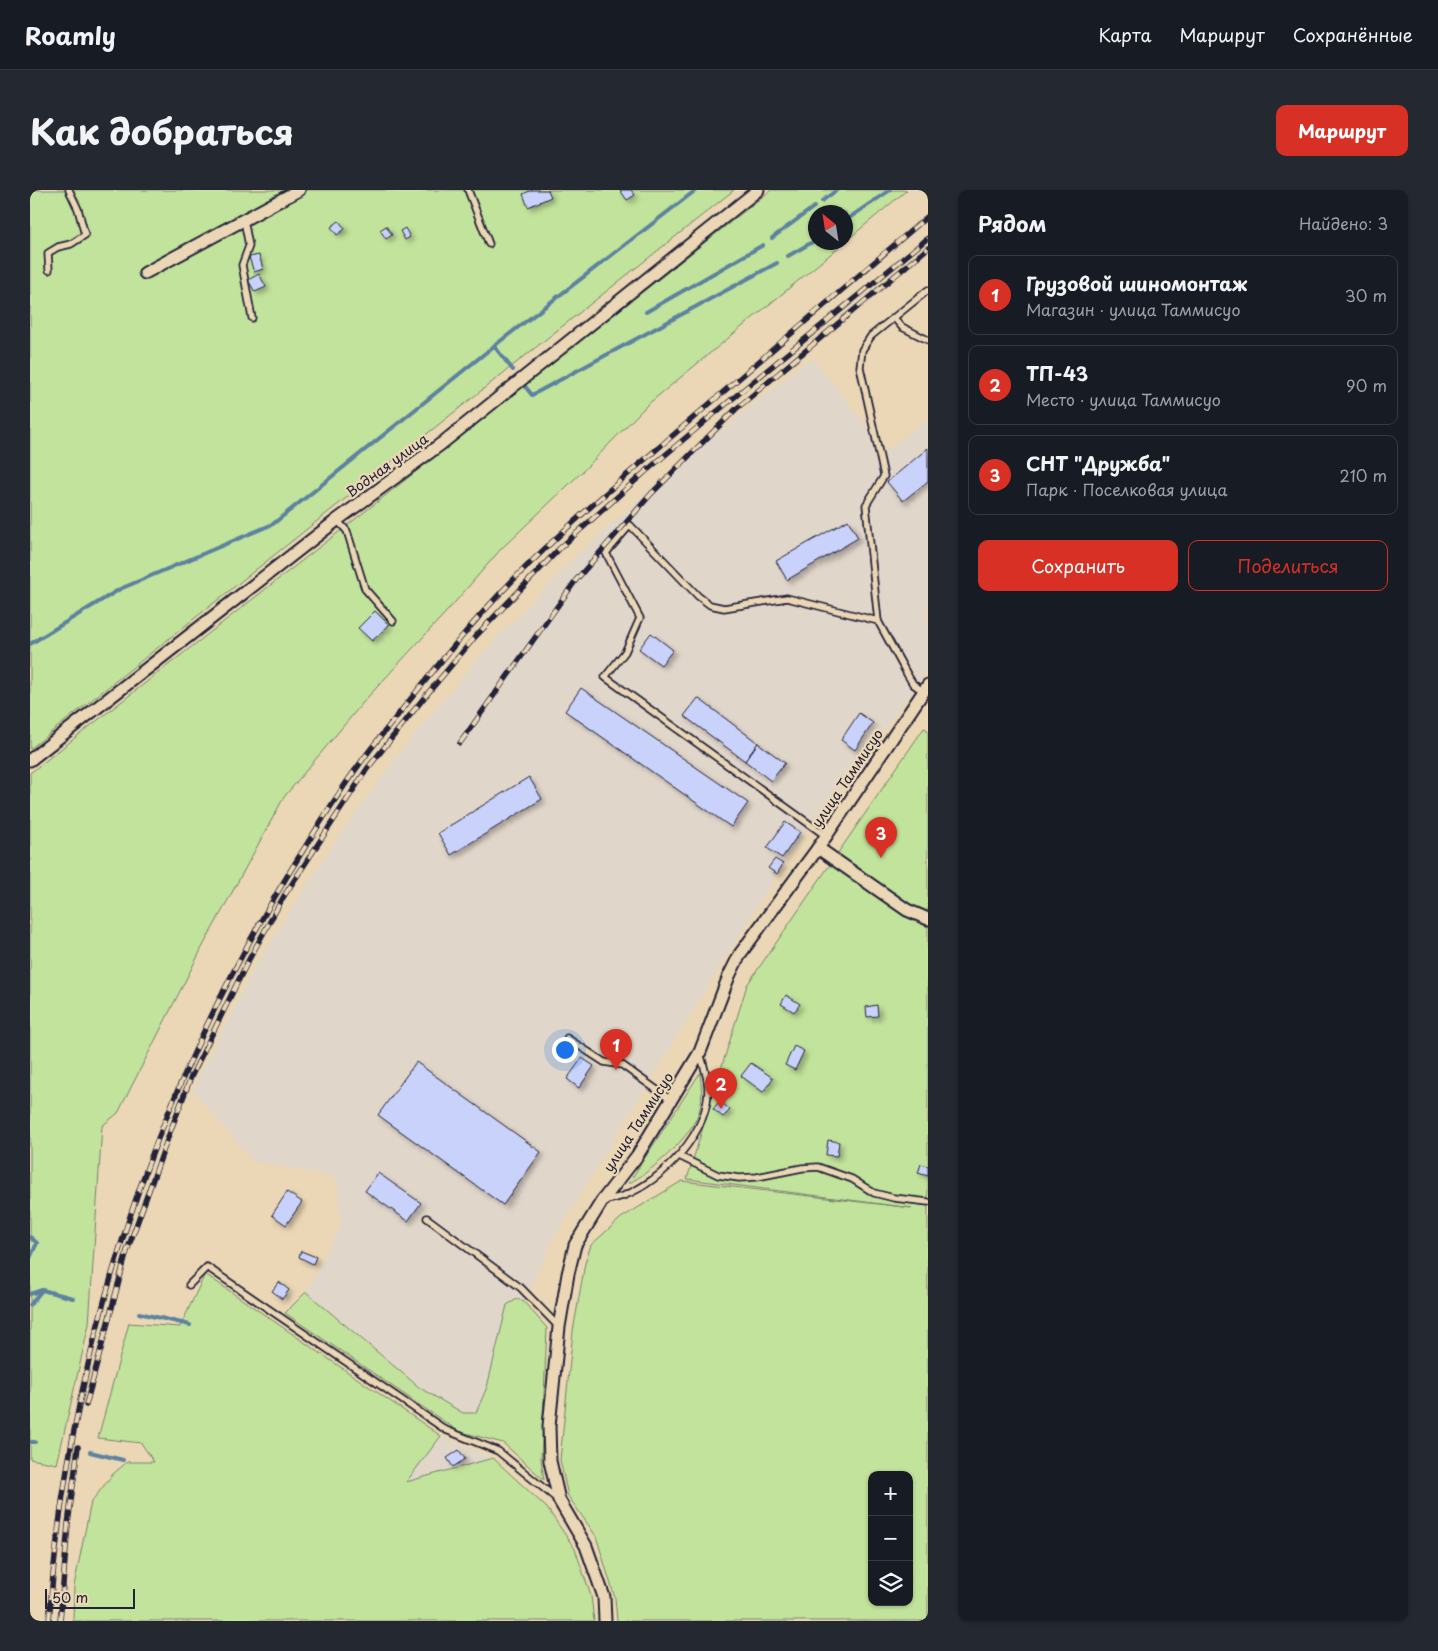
<!DOCTYPE html>
<html lang="ru">
<head>
<meta charset="utf-8">
<style>
  :root { --surface:#171b24; --page:#242831; --text:#f1f3f6; --muted:#9ea1a6; --line:#363941; --accent:#d93025 }
  body { margin:0; font-family:"Playpen Sans",sans-serif; background:var(--page); color:var(--text) }
  .controls { position:absolute; right:15px; bottom:15px; display:grid; overflow:hidden; border-radius:10px; box-shadow:0 1px 4px #0004 }
  .controls button { width:45px; height:45px; display:grid; place-items:center; padding:0; border:0; border-bottom:1px solid var(--line); background:var(--surface); color:var(--text); font:25px sans-serif }
  .compass { position:absolute; left:778px; top:15px; width:45px; height:45px; border-radius:50%; background:var(--surface); box-shadow:0 1px 4px #0004; rotate:330deg }
  .scale { position:absolute; left:15px; bottom:12px; width:90px; box-sizing:border-box; padding-left:5px; border:2px solid #22223b; border-top:0; font-size:14px; line-height:18px; white-space:nowrap; color:#22223b; -webkit-text-stroke:4px #ebd7b5; paint-order:stroke }
  .you { position:absolute; left:534px; top:859px; width:18px; height:18px; margin:-12px; border:4px solid #fff; border-radius:50%; background:#1a73e8; box-shadow:0 0 0 8px #1a73e833 }
  .badge { display:grid; place-items:center; width:32px; height:32px; border-radius:50%; background:var(--accent); color:#fff; font-size:16px; font-weight:700 }
  .pin { position:absolute; translate:-50% -41px; filter:drop-shadow(0 1px 2px #0008) }
  .pin::after { content:''; position:absolute; top:26px; width:18px; height:15px; background:inherit; clip-path:polygon(0 0,100% 0,50% 100%) }
  .list { margin:0; padding:0; list-style:none }
  h2 { display:flex; justify-content:space-between; align-items:center; height:65px; margin:0; padding:0 20px; font-size:21px }
  h2 small { font-size:16px; font-weight:400; color:var(--muted) }
  .list li { display:grid; grid-template-columns:32px 1fr auto; gap:15px; align-items:center; box-sizing:border-box; height:80px; margin:0 10px 10px; padding:0 10px; border:1px solid var(--line); border-radius:10px }
  .list b { display:block; font-size:19px; white-space:nowrap }
  .list p { margin:0; font-size:16px; white-space:nowrap; color:var(--muted) }
  .list em { font-size:16px; font-style:normal; color:var(--muted) }
  .actions { display:flex; gap:10px; padding:15px 20px }
  .actions a { flex:1; padding:11px 0; border:1px solid var(--accent); border-radius:10px; text-align:center; font-size:18px; color:var(--accent) }
  .actions .main { background:var(--accent); color:#fff }
  .icon { flex:none; width:28px; height:28px; fill:none; stroke:currentColor; stroke-width:2; stroke-linecap:round; stroke-linejoin:round }
  .map { position:relative; flex:none; width:898px; height:1431px; overflow:hidden; border-radius:10px }
  header { display:flex; align-items:center; gap:30px; box-sizing:border-box; height:70px; padding:0 25px; background:var(--surface); border-bottom:1px solid var(--line) }
  header strong { font-size:24px }
  nav { display:flex; gap:28px; margin-inline-start:auto; font-size:18px }
  .intro { display:flex; align-items:center; justify-content:space-between; box-sizing:border-box; height:120px; padding:0 30px }
  h1 { margin:0; font-size:35px }
  .button { padding:12px 22px; border-radius:10px; background:var(--accent); color:#fff; font-size:18px; font-weight:700 }
  main { display:flex; gap:30px; padding:0 30px }
  aside { flex:1; background:var(--surface); border-radius:10px; box-shadow:0 1px 4px #0004 }
  .map>svg:first-child { display:block }
  .built { fill:#e1d6ca }
  .green { fill:#c2e39b; stroke:#72826b; fill-rule:evenodd }
  .lines { fill:none; stroke-linecap:round; stroke-linejoin:round }
  .stream { stroke:#5c82a0; stroke-width:4 }
  .building { fill:#c9d2fa; stroke:#22223b; filter:url(#shadow) }
  .service-casing { stroke:#22223b; stroke-width:9 }
  .minor-casing { stroke:#22223b; stroke-width:15 }
  .service { stroke:#ebd7b5; stroke-width:5.5 }
  .minor { stroke:#ebd7b5; stroke-width:11 }
  .rail-casing { stroke:#22223b; stroke-width:5.5 }
  .rail { stroke:#ebd7b5; stroke-width:4; stroke-dasharray:11; stroke-linecap:butt }
  .labels { text-anchor:middle; dominant-baseline:central; stroke-width:4.5; stroke-linejoin:round; paint-order:stroke }
  .street-label { font-size:14px; fill:#22223b; stroke:#ebd7b5 }
</style>
</head>
<body>
<header>
<strong>Roamly</strong>
<nav><a>Карта</a><a>Маршрут</a><a>Сохранённые</a></nav>
</header>
<div class="intro"><h1>Как добраться</h1><a class="button">Маршрут</a></div>
<main>
<div class="map">
<svg width="898" height="1431" viewBox="0 0 898 1431">
  <defs>
    <filter id="shadow"><feDropShadow dx="3.5" dy="3.5" stdDeviation="2.5" flood-color="#0004"/></filter>
  </defs>
  <rect width="100%" height="100%" fill="#ebd7b5"/>
  <filter id="ink" filterUnits="userSpaceOnUse"><feTurbulence type="fractalNoise" baseFrequency=".02" numOctaves="2"/><feDisplacementMap in="SourceGraphic" scale="10" xChannelSelector="R" yChannelSelector="G"/><feConvolveMatrix kernelMatrix="1 2 1 2 8 2 1 2 1" color-interpolation-filters="sRGB"/></filter>
  <g filter="url(#ink)">
    <g class="built">
      <polygon points="782,167 856,261 898,228 898,479 791,625 775,643 747,684 523,1049 494,1112 487,1109 457,1197 446,1223 433,1223 390,1198 276,1102 311,1035 307,987 224,972 162,900 224,778 303,654 376,554 456,459 552,360 646,276"/>
      <polygon points="411,1246 463,1268 375,1293"/>
    </g>
    <g class="green">
      <polygon points="0,0 704,0 0,559"/>
      <polygon points="741,0 877,0 816,51 816,22 786,22 786,52 814,53 617,215 555,279 471,359 419,419 336,509 254,607 174,754 88,923 72,936 59,1134 27,1274 0,1269 0,583 406,266"/>
      <path d="M894 538 898 540V1431H587L585 1408 566 1346 538 1306 530 1270 543 1141 555 1073 561 1055 591 1028 652 991 882 1018 657 989 717 795ZM842 1285H879V1412H842Z"/>
      <path d="M670 883C671 894 673 907 670 918 664 946 622 981 598 994Z"/>
      <polygon points="175,1084 411,1246 376,1292 463,1268 517,1318 545,1359 561,1406 564,1431 43,1431 44,1396 61,1312 83,1284 97,1272 124,1272 111,1253 68,1248 99,1133 150,1137"/>
      <polygon points="276,1102 390,1198 433,1223 446,1223 457,1197 477,1115 487,1109 494,1112 517,1138 511,1269 514,1290 473,1253 428,1241 255,1123"/>
    </g>
    <g class="lines">
      <g class="stream">
        <polyline points="792,11 807,0"/>
        <polyline points="816,30 860,0"/>
        <polyline points="742,48 784,17"/>
        <polyline points="758,66 786,50"/>
        <polyline points="616,122 733,55"/>
        <polyline points="464,156 483,180"/>
        <polyline points="494,195 502,205 747,73"/>
        <polyline points="0,454 90,399 243,334 464,156 666,0"/>
        <polyline points="0,1047 7,1053 0,1068"/>
        <polyline points="0,1104 12,1100"/>
        <polyline points="0,1115 12,1100 43,1108"/>
        <polyline points="109,1123 160,1135"/>
        <polyline points="0,1252 5,1252"/>
        <polyline points="60,1262 93,1270"/>
      </g>
    </g>
    <g class="building">
      <polygon points="502,0 518,0 521,7 498,17 493,4"/>
      <polygon points="590,0 601,0 605,5 597,10"/>
      <polygon points="309,31 315,39 307,45 301,37"/>
      <polygon points="356,36 362,45 356,49 350,40"/>
      <polygon points="375,38 380,47 375,50 370,41"/>
      <polygon points="229,65 233,79 224,82 219,67"/>
      <polygon points="229,84 236,97 225,102 218,90"/>
      <polygon points="898,258 898,291 873,311 857,292"/>
      <polygon points="818,330 828,348 757,390 746,371"/>
      <polygon points="345,421 359,435 342,451 328,438"/>
      <polygon points="621,443 643,460 631,475 609,459"/>
      <polygon points="551,498 718,613 701,637 535,521"/>
      <polygon points="668,508 728,553 715,571 654,526"/>
      <polygon points="829,523 843,533 825,560 811,550"/>
      <polygon points="728,553 755,573 741,591 715,571"/>
      <polygon points="499,587 512,609 421,665 408,643"/>
      <polygon points="755,632 770,642 752,668 737,658"/>
      <polygon points="745,669 753,674 747,684 738,678"/>
      <polygon points="756,805 770,814 764,822 751,814"/>
      <polygon points="847,815 848,826 837,827 836,817"/>
      <polygon points="764,856 774,861 765,880 755,875"/>
      <polygon points="552,868 564,876 549,898 537,889"/>
      <polygon points="386,872 511,962 473,1015 348,925"/>
      <polygon points="721,873 743,888 733,902 711,886"/>
      <polygon points="690,911 700,920 693,927 683,919"/>
      <polygon points="798,950 809,952 807,966 796,965"/>
      <polygon points="891,974 898,976 898,986 888,983"/>
      <polygon points="348,983 391,1013 378,1031 335,1001"/>
      <polygon points="257,1002 272,1012 256,1035 242,1025"/>
      <polygon points="271,1061 286,1067 283,1074 269,1067"/>
      <polygon points="249,1092 259,1100 252,1109 242,1101"/>
      <polygon points="429,1260 435,1269 423,1277 417,1268"/>
    </g>
    <g class="lines">
      <g class="service-casing">
        <g id="service">
          <polyline points="438,0 459,54"/>
          <polyline points="214,30 219,56 212,75 222,128"/>
          <polyline points="19,80 18,63 28,57 41,54 55,45 48,19 39,0"/>
          <polyline points="864,128 872,137 898,150"/>
          <polyline points="307,330 317,341 335,399 363,431"/>
          <polyline points="893,501 883,494 877,484 848,431 836,315 854,286 830,177 832,160 841,146 898,100"/>
          <polyline points="796,646 575,487 595,462 610,428 576,363 600,335 668,406 680,415 694,418 757,408 848,431"/>
          <polyline points="537,848 574,872 592,875 641,910"/>
          <polyline points="649,966 688,985 709,988 727,987 772,978 788,977 822,989 844,1003 864,1008 898,1012"/>
          <path d="M574 1011C580 1009 587 1008 593 1006 633 991 680 942 678 896 677 885 673 873 670 863"/>
          <polyline points="397,1028 491,1098 529,1137"/>
          <polyline points="159,1095 177,1077 416,1240 468,1261 527,1309"/>
        </g>
      </g>
      <g class="minor-casing">
        <g id="minor">
          <polyline points="115,83 269,0"/>
          <polyline points="0,570 307,330 411,254 728,0"/>
          <polyline points="788,658 877,720 898,729"/>
          <polyline points="575,1431 574,1407 556,1356 529,1310 520,1271 519,1236 529,1137 538,1084 545,1055 572,1011 607,966 670,862 699,786 710,764 788,658 898,495"/>
        </g>
      </g>
      <use href="#service" class="service"/>
      <use href="#minor" class="minor"/>
      <g class="rail-casing">
        <g id="rail">
          <polyline points="430,553 546,390 621,304 706,219 898,58"/>
          <polyline points="56,1215 97,1061 140,942 161,887 217,773 254,706 337,579 393,509 445,447 530,358 615,282 679,228 898,48"/>
          <path d="M19 1431C39 1155 129 887 277 654 294 627 310 600 329 575 342 556 357 539 371 521 407 476 443 431 483 390 540 332 602 281 663 228 741 161 819 93 898 26"/>
          <polyline points="30,1431 38,1334 48,1257"/>
        </g>
      </g>
      <use href="#rail" class="rail"/>
    </g>
  </g>
  <g class="labels">
    <g class="street-label">
      <text transform="translate(357 275) rotate(-36)">Водная улица</text>
      <text transform="translate(817 588) rotate(-56)">улица Таммисуо</text>
      <text transform="translate(608 932) rotate(-57)">улица Таммисуо</text>
    </g>
  </g>
</svg>
<div class="controls">
<button>+</button>
<button>−</button>
<button><svg class="icon" aria-label="layers" viewBox="0 0 24 24"><path d="M12 4l9 5-9 5-9-5zM3 14l9 5 9-5"/></svg></button>
</div>
<svg class="compass" viewBox="-18 -18 36 36"><path d="M0-13l5 13h-10z" fill="#e53935"/><path d="M0 13l5-13h-10z" fill="#9ea1a6"/></svg>
<div class="scale">50 m</div>
<div class="you"></div>
<div class="pin badge" style="left:586px;top:880px">1</div>
<div class="pin badge" style="left:691px;top:919px">2</div>
<div class="pin badge" style="left:851px;top:668px">3</div>
</div>
<aside>
<h2>Рядом<small>Найдено: 3</small></h2>
<ul class="list">
<li><span class="badge">1</span><div><b>Грузовой шиномонтаж</b><p>Магазин · улица Таммисуо</p></div><em>30 m</em></li>
<li><span class="badge">2</span><div><b>ТП-43</b><p>Место · улица Таммисуо</p></div><em>90 m</em></li>
<li><span class="badge">3</span><div><b>СНТ &quot;Дружба&quot;</b><p>Парк · Поселковая улица</p></div><em>210 m</em></li>
</ul>
<div class="actions"><a class="main">Сохранить</a><a>Поделиться</a></div>
</aside>
</main>
</body>
</html>
